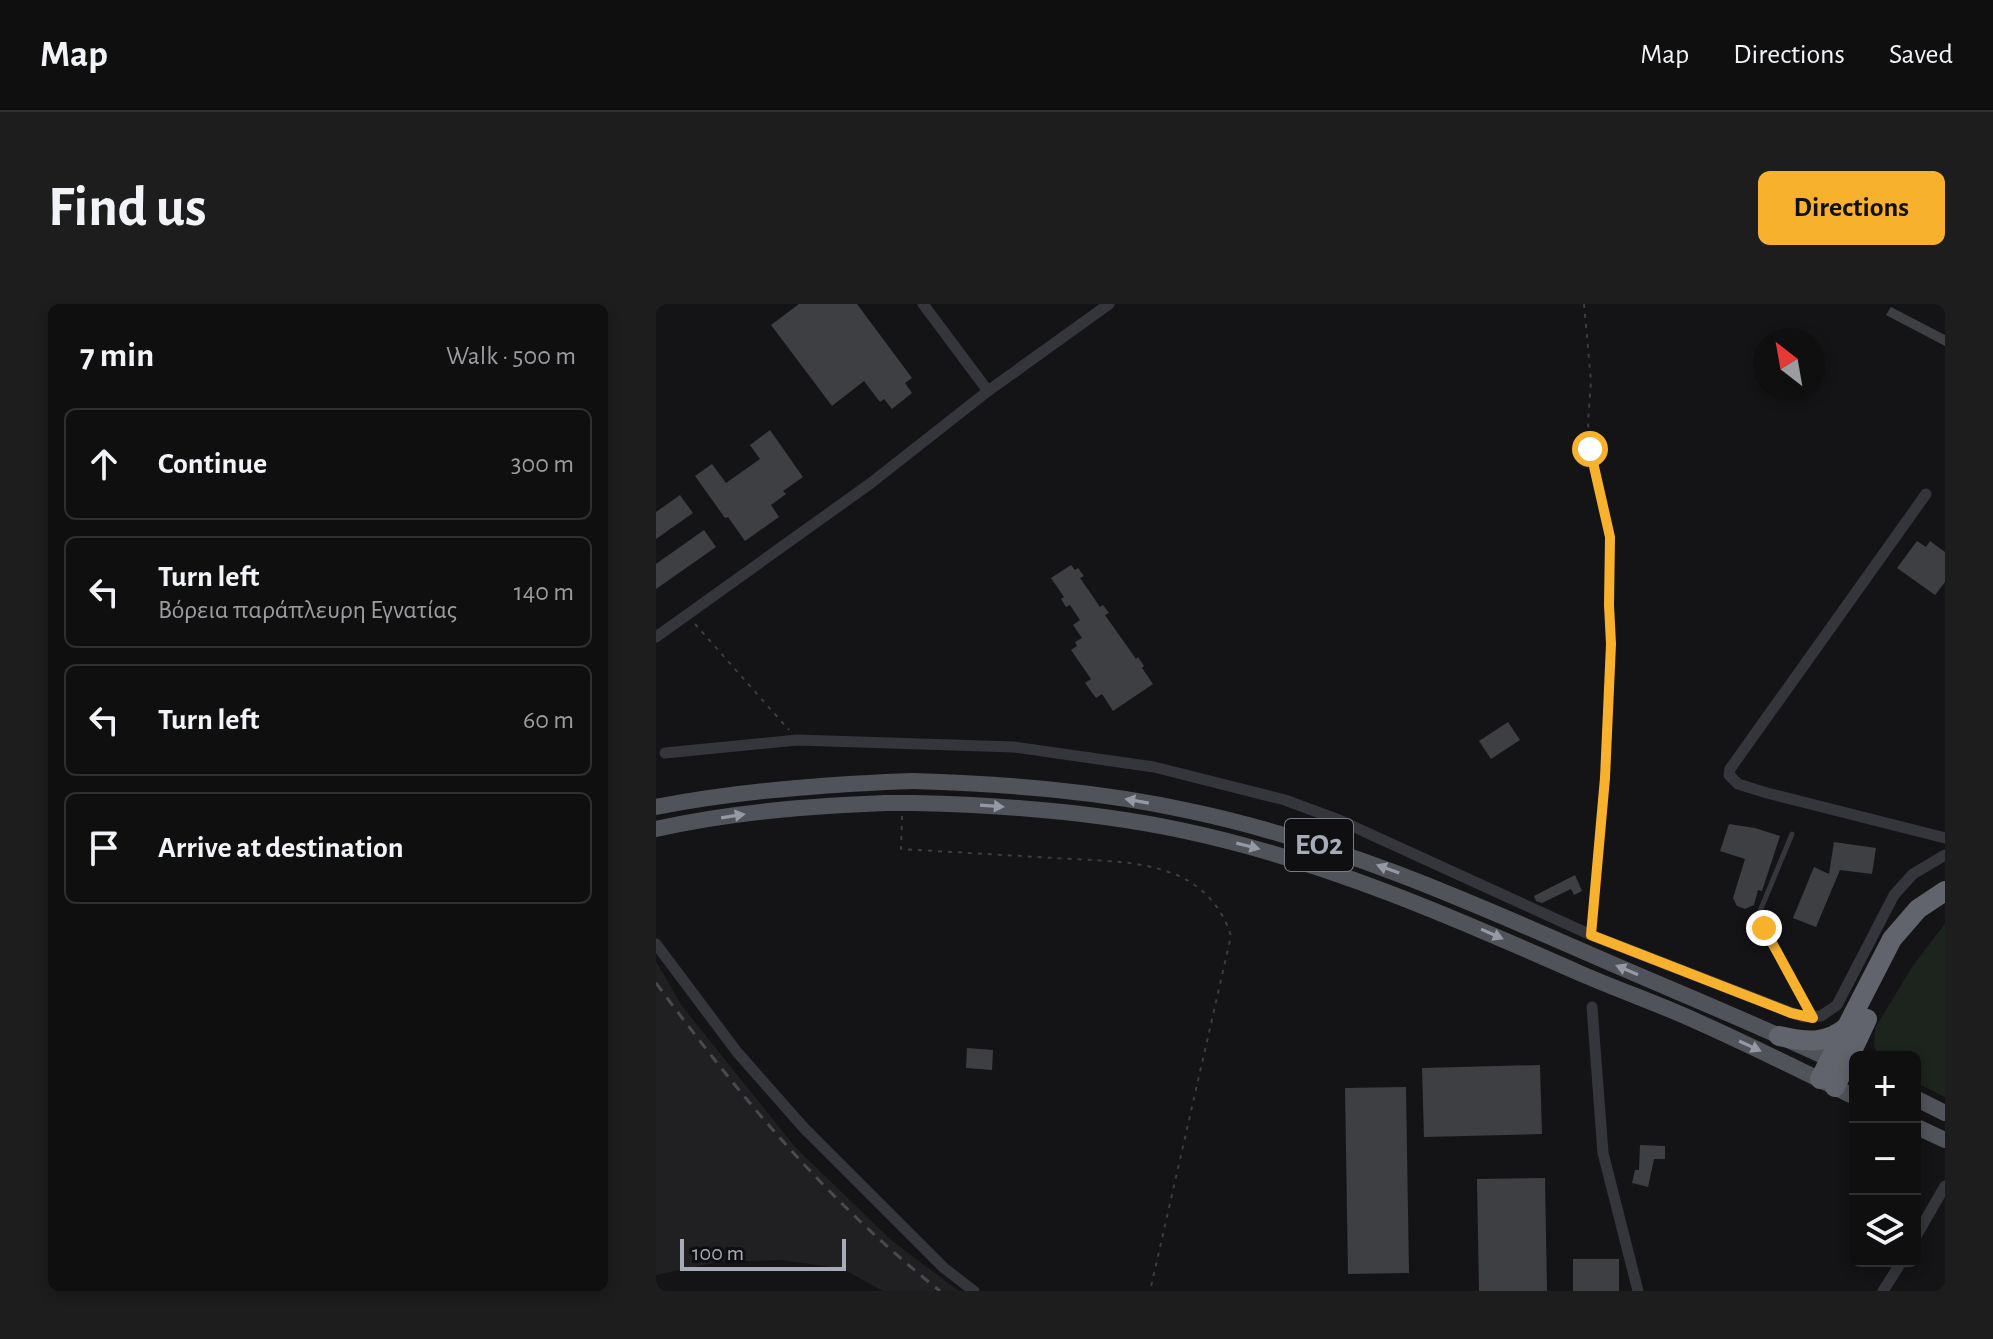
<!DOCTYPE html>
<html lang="en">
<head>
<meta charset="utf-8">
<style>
  :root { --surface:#0f0f10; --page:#1d1d1e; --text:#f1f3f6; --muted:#9b9c9f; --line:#2f2f30; --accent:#f7b12c }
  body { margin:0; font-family:"Alegreya Sans",sans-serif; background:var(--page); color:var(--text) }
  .controls { position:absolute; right:24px; bottom:24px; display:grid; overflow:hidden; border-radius:12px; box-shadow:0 4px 12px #0003 }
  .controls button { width:72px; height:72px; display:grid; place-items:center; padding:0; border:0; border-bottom:2px solid var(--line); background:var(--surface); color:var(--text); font:40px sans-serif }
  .compass { position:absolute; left:1097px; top:24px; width:72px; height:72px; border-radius:50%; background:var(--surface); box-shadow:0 4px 12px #0003; rotate:329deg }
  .scale { position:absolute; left:24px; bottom:20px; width:166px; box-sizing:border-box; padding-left:8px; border:4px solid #a6abb7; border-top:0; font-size:22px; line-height:28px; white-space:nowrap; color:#a6abb7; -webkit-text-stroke:6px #0f0f11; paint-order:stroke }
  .stop { position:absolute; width:24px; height:24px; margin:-18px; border:6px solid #f7b12c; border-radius:50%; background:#fff }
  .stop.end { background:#f7b12c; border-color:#fff; box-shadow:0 2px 8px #0008 }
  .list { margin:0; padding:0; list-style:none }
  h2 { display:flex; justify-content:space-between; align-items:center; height:104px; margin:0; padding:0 32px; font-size:34px }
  h2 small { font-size:26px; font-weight:400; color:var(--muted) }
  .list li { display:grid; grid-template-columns:52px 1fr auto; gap:24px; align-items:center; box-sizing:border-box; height:112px; margin:0 16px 16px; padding:0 16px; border:2px solid var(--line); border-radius:12px }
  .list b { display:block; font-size:30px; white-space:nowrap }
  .list p { margin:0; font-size:26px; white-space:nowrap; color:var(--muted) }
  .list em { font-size:26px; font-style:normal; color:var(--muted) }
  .icon { flex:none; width:44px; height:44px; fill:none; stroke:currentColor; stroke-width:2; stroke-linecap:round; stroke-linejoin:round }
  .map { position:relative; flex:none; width:1289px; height:987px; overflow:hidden; border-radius:12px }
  header { display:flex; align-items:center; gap:48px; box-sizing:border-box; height:112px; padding:0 40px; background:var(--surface); border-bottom:2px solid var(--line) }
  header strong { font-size:38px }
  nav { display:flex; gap:44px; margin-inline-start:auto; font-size:28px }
  .intro { display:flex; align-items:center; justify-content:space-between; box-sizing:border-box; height:192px; padding:0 48px }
  h1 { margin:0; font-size:56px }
  .button { padding:20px 36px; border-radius:12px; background:var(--accent); color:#111; font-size:28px; font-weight:700 }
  main { display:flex; gap:48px; padding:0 48px }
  aside { flex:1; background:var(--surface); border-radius:12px; box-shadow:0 4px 12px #0003 }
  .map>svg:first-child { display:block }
  .built { fill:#202023 }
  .green { fill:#1c241d }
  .building { fill:#3e3f43 }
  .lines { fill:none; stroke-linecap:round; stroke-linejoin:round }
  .path { stroke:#3b3d42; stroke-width:2; stroke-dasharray:4 6; stroke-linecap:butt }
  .service { stroke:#35363b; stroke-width:5 }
  .minor { stroke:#35363b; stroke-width:11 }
  .primary { stroke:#51535a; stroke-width:16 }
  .motorway { stroke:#61646c; stroke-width:20 }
  .rail { stroke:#484a50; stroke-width:3; stroke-dasharray:10 8; stroke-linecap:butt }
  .primary-bridge { stroke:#51535a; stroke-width:16 }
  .oneway { fill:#9599a4 }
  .route { stroke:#f7b12c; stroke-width:10 }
  .labels { text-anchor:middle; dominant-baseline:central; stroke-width:7; stroke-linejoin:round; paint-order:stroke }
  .shield { fill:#0f0f11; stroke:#797c85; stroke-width:2 }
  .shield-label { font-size:30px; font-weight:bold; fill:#a6abb7 }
</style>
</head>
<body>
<header>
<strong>Map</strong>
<nav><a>Map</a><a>Directions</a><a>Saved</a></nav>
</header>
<div class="intro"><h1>Find us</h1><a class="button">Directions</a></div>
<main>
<aside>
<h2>7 min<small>Walk · 500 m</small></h2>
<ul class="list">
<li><svg class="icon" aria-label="ahead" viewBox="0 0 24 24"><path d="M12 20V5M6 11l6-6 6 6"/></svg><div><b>Continue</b></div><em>300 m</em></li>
<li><svg class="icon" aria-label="left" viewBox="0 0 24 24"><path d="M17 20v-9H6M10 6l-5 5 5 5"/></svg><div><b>Turn left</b><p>Βόρεια παράπλευρη Εγνατίας</p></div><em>140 m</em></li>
<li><svg class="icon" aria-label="left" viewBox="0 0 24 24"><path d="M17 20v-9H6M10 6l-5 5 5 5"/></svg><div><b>Turn left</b></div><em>60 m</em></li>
<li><svg class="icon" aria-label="arrive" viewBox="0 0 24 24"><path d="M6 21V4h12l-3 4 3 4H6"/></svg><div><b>Arrive at destination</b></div></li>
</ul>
</aside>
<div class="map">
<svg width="1289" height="987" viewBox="0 0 1289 987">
  <rect width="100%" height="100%" fill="#141416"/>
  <polygon class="built" points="0,657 26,702 139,843 235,936 303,987 227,987 187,965 126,956 62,958 0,971"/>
  <polygon class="green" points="1289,620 1289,793 1259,778 1259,753 1223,753 1218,742 1219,724 1258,660"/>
  <g class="building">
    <polygon points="143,0 201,0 256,74 249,79 256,89 236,105 228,95 224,98 208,77 176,102 115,21"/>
    <polygon points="1235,3 1289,31 1289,42 1230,11"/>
    <polygon points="114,126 147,173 127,187 130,190 115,201 123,213 89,237 72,213 69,214 39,172 56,160 70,179 104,155 94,141"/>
    <polygon points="24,191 37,209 0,235 0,208"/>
    <polygon points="48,226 60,243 0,285 0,260"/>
    <polygon points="1261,237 1270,243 1274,237 1289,248 1289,278 1279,291 1241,264"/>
    <polygon points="415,261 419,266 422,264 428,272 424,274 444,303 447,301 453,309 449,311 480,355 482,353 488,362 486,364 497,380 457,407 446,390 440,394 429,379 435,375 415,346 421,342 419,338 426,334 417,321 424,316 414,301 410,303 405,295 408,293 395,274"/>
    <polygon points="852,418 864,436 835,455 823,437"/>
    <polygon points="1073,520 1099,524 1124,532 1106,587 1102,586 1098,601 1089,605 1081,602 1077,594 1089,555 1064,547"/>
    <polygon points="1178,538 1220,544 1216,570 1184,566 1160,623 1137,614 1158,563 1173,570"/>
    <polygon points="919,571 926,587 918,591 915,585 886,599 880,597 878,592"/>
    <polygon points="311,744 337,746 336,766 310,764"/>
    <polygon points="884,761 886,830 768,833 766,764"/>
    <polygon points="750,783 753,969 692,970 689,784"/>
    <polygon points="984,841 1009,842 1009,855 998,855 992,883 976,879 979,866 983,866"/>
    <polygon points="889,874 891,987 823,987 821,875"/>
    <rect x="917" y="955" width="46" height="32"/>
  </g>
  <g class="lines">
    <g class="path">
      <polyline points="928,0 935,77 932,118 934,145 954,233 954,405 936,617"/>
      <polyline points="39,320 133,426"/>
      <path d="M246 512 245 545C296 548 347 551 398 554 439 557 487 555 525 573 550 585 567 606 575 632L494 987"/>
    </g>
    <polyline class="service" points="1136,530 1104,607 1104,617 1157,713"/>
    <g class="minor">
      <polyline points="267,0 332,87"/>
      <polyline points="1270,190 1074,465 1073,471 1082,480 1111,489 1289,534"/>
      <polyline points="0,333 215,179 332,87 453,0"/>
      <polyline points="9,449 141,436 358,443 498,463 629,496 683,516 935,631 1147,713 1165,712 1181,701 1238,591 1257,570 1289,551"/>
      <polyline points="0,640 81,748 148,824 288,964 318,987"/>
      <polyline points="936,703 947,849 982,987"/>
      <polyline points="1259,934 1289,882"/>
      <polyline points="1227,987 1246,957"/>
    </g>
    <g class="primary">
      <path d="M257 477C350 480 443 487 534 507 676 537 806 594 938 652 1025 690 1113 725 1199 767"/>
      <path d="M258 499C349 501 440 508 529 527 669 557 797 613 928 671 965 687 1003 700 1040 717 1094 741 1146 767 1199 793"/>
      <path d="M0 503C76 488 153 482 230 478"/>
      <path d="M0 525C76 508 153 502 230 499"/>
      <polyline points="1259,794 1289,809"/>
      <polyline points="1259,822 1289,836"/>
    </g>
    <g class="motorway">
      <path d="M1123 732C1149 738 1171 741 1192 722"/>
      <polyline points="1164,775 1236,635 1262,605 1289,587"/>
      <polyline points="1179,783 1211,715"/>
    </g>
    <path class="rail" d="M0 679C86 795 170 896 284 987"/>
    <g class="primary-bridge">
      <polyline points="230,478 257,477"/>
      <polyline points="230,499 258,499"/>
    </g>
  </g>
  <defs><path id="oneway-solid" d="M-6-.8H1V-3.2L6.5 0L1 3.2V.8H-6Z" transform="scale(2)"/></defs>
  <g class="oneway">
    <use href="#oneway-solid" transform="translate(481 497) rotate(-170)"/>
    <use href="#oneway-solid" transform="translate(336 502) rotate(4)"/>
    <use href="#oneway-solid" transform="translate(77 512) rotate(-9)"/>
    <use href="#oneway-solid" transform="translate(592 542) rotate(14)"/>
    <use href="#oneway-solid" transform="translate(732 565) rotate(-160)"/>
    <use href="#oneway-solid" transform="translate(836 630) rotate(24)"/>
    <use href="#oneway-solid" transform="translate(971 666) rotate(-157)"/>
    <use href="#oneway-solid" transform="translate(1094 742) rotate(25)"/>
  </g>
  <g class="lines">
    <polyline class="route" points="934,145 954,233 953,301 955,340 949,474 935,631 1135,709 1157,714 1108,624"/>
  </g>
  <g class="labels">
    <rect class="shield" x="629" y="515" width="68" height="52" rx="6"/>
    <g class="shield-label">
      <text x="663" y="541">ΕΟ2</text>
    </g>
  </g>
</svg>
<div class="controls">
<button>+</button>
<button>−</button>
<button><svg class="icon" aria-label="layers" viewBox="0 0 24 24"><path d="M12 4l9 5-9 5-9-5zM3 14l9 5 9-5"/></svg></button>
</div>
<svg class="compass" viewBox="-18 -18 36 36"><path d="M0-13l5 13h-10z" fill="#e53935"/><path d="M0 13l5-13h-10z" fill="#9b9c9f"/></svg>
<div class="scale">100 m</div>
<div class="stop" style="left:934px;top:145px"></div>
<div class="stop end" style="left:1108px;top:624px"></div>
</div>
</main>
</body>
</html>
